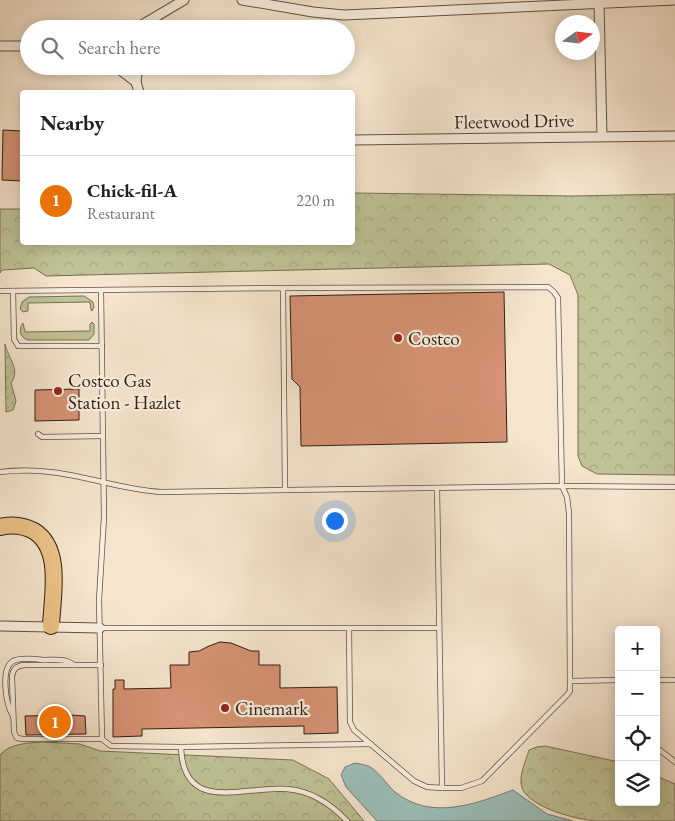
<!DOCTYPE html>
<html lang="en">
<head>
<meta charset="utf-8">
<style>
  :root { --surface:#fff; --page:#f6f6f6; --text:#202124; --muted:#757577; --line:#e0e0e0; --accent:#8f2418 }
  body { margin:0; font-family:"EB Garamond",serif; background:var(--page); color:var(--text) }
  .controls { position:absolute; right:15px; bottom:15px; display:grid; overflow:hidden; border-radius:5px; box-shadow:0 2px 12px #0003 }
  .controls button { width:45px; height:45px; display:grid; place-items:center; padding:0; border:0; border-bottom:1px solid var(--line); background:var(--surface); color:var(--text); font:25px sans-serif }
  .compass { position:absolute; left:555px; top:15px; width:45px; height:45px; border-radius:50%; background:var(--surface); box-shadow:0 2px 12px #0003; rotate:76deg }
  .you { position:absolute; left:334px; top:520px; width:18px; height:18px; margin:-12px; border:4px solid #fff; border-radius:50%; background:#1a73e8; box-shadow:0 0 0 8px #1a73e833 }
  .badge { display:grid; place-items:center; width:32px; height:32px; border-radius:50%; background:var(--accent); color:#fff; font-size:16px; font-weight:700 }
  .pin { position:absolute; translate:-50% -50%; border:2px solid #fff; box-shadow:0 1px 5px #0006 }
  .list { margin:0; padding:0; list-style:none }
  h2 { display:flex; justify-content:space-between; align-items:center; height:65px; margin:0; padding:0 20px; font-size:21px }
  h2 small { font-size:16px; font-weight:400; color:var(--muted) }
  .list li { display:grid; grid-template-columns:32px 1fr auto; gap:15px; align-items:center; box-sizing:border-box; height:90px; padding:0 20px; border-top:1px solid var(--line) }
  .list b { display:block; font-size:19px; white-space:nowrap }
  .list p { margin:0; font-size:16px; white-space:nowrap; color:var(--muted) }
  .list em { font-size:16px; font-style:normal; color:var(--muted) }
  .icon { flex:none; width:28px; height:28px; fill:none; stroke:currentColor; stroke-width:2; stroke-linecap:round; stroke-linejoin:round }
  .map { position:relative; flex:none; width:675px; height:821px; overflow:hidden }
  .search { position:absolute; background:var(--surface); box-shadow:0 2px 12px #0003; left:20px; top:20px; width:335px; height:55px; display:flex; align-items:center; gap:12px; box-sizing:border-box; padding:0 18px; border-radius:28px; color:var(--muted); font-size:19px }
  .panel { position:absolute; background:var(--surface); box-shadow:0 2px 12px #0003; left:20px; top:90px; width:335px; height:155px; border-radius:5px }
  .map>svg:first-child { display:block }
  .grass { fill:#bfc396; stroke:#787054 }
  .forest { fill:url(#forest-crowns); stroke:#787054 }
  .garden { fill:url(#garden-dots); stroke:#787054 }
  .water { fill:#9cbfba; stroke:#727f76 }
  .building { fill:#d69274; stroke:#321e11 }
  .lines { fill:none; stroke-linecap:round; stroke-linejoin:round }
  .lane-casing { stroke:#635040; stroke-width:6 }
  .street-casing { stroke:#635040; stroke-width:11 }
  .highway-casing { stroke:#321e11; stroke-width:18 }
  .lane { stroke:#f8eedf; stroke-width:4.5 }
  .street { stroke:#f8eedf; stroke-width:9 }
  .highway { stroke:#eac287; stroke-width:16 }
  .poi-dot { fill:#8f2418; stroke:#f8eedf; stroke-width:2 }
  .labels { text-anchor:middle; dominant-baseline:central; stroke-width:4.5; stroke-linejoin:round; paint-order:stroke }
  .street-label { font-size:19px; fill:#321e11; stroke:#f8eedf }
  .poi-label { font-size:19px; fill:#321e11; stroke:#f8eedf; text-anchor:start }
</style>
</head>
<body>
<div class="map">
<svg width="675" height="821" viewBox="0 0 675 821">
  <defs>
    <pattern id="forest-crowns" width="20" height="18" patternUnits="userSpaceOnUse" patternTransform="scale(1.25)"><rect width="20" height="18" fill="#bfc396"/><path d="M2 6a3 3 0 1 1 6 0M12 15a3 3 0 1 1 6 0" fill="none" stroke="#a5a780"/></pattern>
    <pattern id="garden-dots" width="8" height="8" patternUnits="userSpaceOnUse" patternTransform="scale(1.25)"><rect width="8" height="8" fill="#bfc396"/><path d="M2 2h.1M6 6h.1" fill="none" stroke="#a5a780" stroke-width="1.8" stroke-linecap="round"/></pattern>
  </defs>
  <rect width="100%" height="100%" fill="#f5e5ce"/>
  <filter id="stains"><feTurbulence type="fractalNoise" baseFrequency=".004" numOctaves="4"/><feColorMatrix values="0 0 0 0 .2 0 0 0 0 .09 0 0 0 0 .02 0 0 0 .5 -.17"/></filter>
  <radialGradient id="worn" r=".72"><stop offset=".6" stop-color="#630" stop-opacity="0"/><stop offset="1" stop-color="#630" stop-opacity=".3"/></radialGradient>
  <g class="grass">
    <polygon points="84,296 93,302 94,307 92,311 91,310 90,302 28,303 28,311 23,312 20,309 22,302 29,297"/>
    <path d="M92 322 94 324V334L89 340H28C20 338 18 329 23 323L25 332 90 331V324Z"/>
  </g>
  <g class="forest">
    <polygon points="353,193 574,196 675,194 675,475 597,474 582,466 578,456 578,295 570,275 549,264 85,275 46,276 34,268 2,270 0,273 0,209 22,209 22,242 352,242"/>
    <path d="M43 742 80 744 100 751 293 760 329 779 364 821H0V755C10 743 29 743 43 742Z"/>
    <path d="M545 746 619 762V802H656V776L675 784V821C649 821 623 821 597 821 578 820 530 808 522 788 518 776 526 761 529 750L537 747Z"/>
  </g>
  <path class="garden" d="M5 344C8 358 21 370 11 383L16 401 13 410 6 412Z"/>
  <path class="water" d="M355 763C360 764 367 765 370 767 380 773 387 785 395 792 431 821 475 804 513 790L547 814 573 821H377L346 787 341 775 345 767Z"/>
  <g class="building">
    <polygon points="3,130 22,131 22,181 2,180"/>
    <polygon points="504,292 507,442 301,446 300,387 292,379 290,296"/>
    <polygon points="79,389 79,420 35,421 35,390"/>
    <polygon points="220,642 231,643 251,651 259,651 259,665 280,665 280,688 337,687 338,733 304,734 304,726 142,729 142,736 113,737 113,689 115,689 115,680 124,680 124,689 171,688 170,665 189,665 189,652 199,651 209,646"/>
    <polygon points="71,715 85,716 86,734 26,735 25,716"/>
  </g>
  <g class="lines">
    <g class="lane-casing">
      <g id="lane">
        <polyline points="283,288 548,287 554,292 558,298 562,486 675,487"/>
        <polyline points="101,290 104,517 99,600 102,739"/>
        <polyline points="0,291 283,288 285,490"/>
        <polyline points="13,291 14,339 18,346 102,346"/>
        <polyline points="38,434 42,437 103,436"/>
        <path d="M0 472C17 470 34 470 50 472 88 476 123 490 161 492L562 486 567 497 569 513 570 691 567 695 482 781 461 788H442L427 787 414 781 354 730 350 722 349 628"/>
        <polyline points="437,488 442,788"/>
        <polyline points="100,628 439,628"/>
        <path d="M101 665H24C16 666 13 669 12 677L14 732 17 738 23 739H102L111 746 181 747 371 744"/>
        <polyline points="656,680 675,680"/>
        <polyline points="571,681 619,680"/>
        <path d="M13 716C6 705 0 669 13 661 21 657 35 659 44 660 56 660 65 658 74 665"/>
        <path d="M181 747C183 816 246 785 287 789 312 791 331 804 347 821"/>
        <polyline points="656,747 675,762"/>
      </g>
    </g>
    <g class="street-casing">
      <g id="street">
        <polyline points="242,0 313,12 344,15 675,0"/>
        <polyline points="599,4 602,136"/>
        <polyline points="134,29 147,22"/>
        <polyline points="145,29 147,22 184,0"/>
        <polyline points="0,46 29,46"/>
        <polyline points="115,66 136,82 139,92"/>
        <polyline points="136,82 138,66"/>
        <polyline points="352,140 675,136"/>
        <polyline points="0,626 100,628"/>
      </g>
    </g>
    <g class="highway-casing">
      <path id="highway" d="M0 527C12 524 23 525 34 531 63 549 52 597 51 626"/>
    </g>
    <use href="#lane" class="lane"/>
    <use href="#street" class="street"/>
    <use href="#highway" class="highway"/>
  </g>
  <g class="poi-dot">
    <circle cx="398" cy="338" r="5"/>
    <circle cx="58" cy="391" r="5"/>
    <circle cx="225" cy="708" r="5"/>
  </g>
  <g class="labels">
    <g class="street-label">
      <text transform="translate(514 121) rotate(-1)">Fleetwood Drive</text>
    </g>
    <g class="poi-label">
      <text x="408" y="338">Costco</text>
      <text x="68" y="380">Costco Gas<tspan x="68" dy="22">Station - Hazlet</tspan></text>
      <text x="235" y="708">Cinemark</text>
    </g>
  </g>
  <rect width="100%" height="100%" filter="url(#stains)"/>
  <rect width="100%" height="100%" fill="url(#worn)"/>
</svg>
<div class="controls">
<button>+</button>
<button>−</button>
<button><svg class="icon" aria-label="locate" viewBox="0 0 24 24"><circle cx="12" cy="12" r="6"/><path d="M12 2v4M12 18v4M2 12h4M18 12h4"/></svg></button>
<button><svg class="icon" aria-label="layers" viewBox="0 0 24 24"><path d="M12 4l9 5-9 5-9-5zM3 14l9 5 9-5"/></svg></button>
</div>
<svg class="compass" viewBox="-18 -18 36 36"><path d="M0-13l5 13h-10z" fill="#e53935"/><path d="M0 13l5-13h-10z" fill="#757577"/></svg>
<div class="you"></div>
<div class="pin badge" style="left:55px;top:722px;background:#e8710a">1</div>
<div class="search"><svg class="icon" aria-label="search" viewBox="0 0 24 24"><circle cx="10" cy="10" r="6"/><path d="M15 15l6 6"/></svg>Search here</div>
<section class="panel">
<h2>Nearby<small></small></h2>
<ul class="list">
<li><span class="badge" style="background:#e8710a">1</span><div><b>Chick-fil-A</b><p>Restaurant</p></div><em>220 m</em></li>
</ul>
</section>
</div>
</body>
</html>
